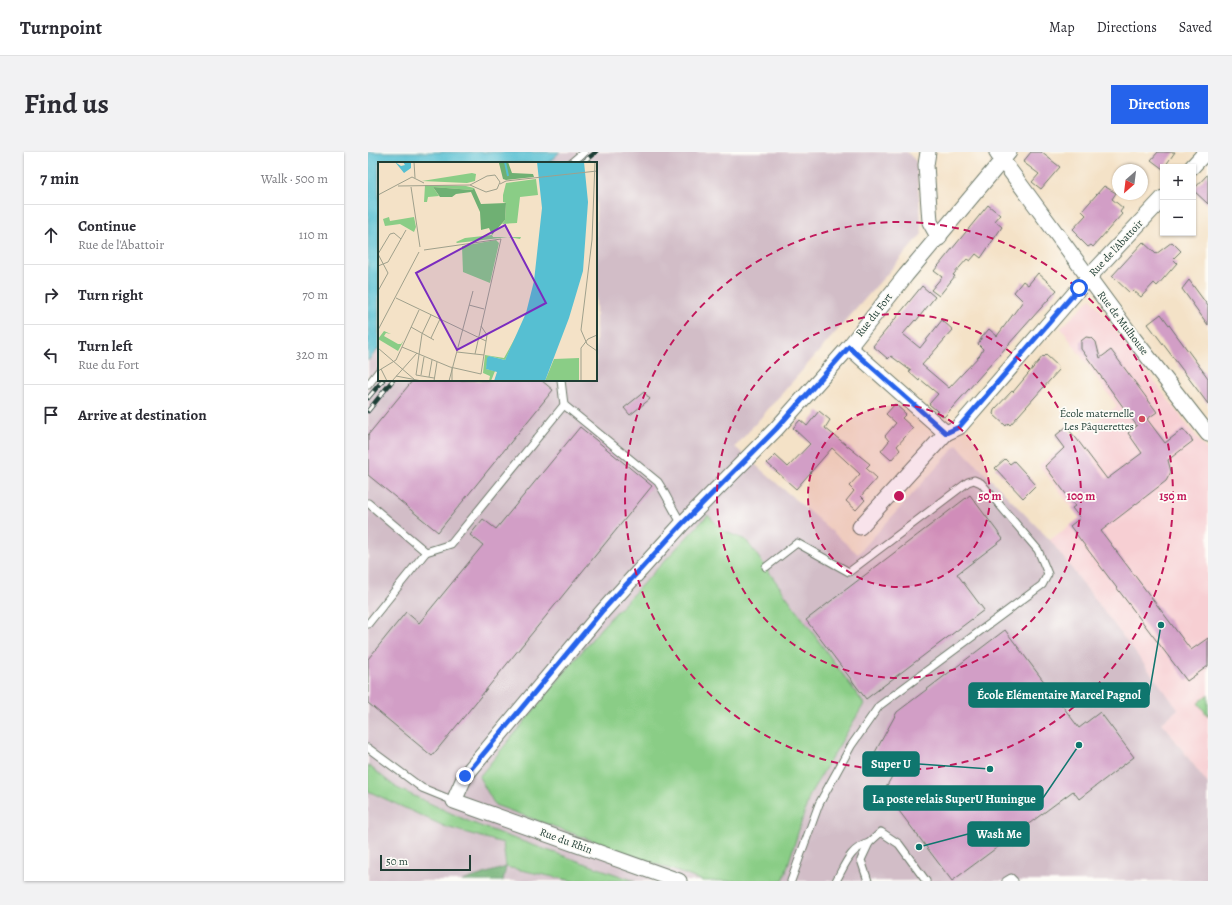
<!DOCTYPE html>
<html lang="en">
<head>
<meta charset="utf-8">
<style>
  :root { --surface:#fff; --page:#f2f2f3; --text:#2b2b33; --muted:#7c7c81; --line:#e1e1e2; --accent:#2563eb }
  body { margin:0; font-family:Alegreya,serif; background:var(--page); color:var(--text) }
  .controls { position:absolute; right:12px; top:12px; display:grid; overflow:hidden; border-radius:0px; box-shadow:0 1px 3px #0004 }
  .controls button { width:36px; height:36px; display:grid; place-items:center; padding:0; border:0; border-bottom:1px solid var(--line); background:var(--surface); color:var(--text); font:20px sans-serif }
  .compass { position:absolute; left:744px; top:12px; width:36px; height:36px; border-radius:50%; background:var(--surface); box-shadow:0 1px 3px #0004; rotate:208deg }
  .scale { position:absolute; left:12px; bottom:10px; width:91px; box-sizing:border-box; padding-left:4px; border:2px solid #1f3d34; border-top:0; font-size:11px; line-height:14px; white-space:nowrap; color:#1f3d34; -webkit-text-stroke:3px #fdfcf7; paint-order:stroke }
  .stop { position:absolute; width:12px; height:12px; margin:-9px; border:3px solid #2563eb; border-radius:50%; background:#fff }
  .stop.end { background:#2563eb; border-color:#fff; box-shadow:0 1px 4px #0008 }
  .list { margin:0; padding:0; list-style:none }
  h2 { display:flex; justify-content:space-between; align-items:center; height:52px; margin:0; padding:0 16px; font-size:17px }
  h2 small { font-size:13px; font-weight:400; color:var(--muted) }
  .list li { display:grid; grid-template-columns:26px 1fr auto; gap:12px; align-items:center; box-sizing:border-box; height:60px; padding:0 16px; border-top:1px solid var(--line) }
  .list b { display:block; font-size:15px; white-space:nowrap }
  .list p { margin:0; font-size:13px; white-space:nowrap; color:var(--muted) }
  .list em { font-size:13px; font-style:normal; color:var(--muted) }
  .icon { flex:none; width:22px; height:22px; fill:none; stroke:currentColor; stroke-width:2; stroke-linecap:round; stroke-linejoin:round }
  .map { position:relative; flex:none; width:840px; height:729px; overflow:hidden; border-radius:0px }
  header { display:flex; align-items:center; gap:24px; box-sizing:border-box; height:56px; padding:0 20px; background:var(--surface); border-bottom:1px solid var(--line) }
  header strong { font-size:19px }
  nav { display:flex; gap:22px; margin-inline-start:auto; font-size:14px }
  .intro { display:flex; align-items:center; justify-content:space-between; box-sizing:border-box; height:96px; padding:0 24px }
  h1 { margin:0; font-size:28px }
  .button { padding:10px 18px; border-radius:0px; background:var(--accent); color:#fff; font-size:14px; font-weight:700 }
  main { display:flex; gap:24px; padding:0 24px }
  aside { flex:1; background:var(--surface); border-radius:0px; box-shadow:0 1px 3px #0004 }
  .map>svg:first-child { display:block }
  .built { fill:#f7cfd3 }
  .industrial { fill:#d2bdc7 }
  .green { fill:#8acd86; stroke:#54855d }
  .forest { fill:#6fb073; stroke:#477654 }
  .water { fill:#56bfd2; stroke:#3a7e83 }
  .building { fill:#d29ec6 }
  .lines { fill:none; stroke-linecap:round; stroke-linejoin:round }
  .service-casing { stroke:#6a7767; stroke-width:9 }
  .minor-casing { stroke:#6a7767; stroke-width:17 }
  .service { stroke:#fff; stroke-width:7 }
  .minor { stroke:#fff; stroke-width:15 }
  .rail-casing { stroke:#1f3d34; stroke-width:4.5 }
  .rail { stroke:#fdfcf7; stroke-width:3; stroke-dasharray:9; stroke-linecap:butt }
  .route { stroke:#2563eb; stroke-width:5 }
  .ring { fill:none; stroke:#c2185b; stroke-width:2; stroke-dasharray:7 5 }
  .poi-dot { fill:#d1495b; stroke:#fdfcf7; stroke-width:1.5 }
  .labels { text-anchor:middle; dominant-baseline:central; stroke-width:3.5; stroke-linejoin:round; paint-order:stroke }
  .street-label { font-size:11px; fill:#1f3d34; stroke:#fdfcf7 }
  .poi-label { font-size:11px; fill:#1f3d34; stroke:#fdfcf7; text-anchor:end }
  .inset-river { fill:none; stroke:#56bfd2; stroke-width:2 }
  .inset-road { fill:none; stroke:#9fa08c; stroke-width:1 }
  .view { fill:#7b2cbf; fill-opacity:0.15; stroke:#7b2cbf; stroke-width:2 }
  .inset-edge { fill:none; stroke:#1f3d34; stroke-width:2 }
  .centre { fill:#c2185b; stroke:#fdfcf7; stroke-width:2 }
  .ring-label { font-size:12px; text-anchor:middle; font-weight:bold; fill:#c2185b; stroke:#fdfcf7; stroke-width:3.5; stroke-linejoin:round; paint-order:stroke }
  .leader { fill:none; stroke:#0f766e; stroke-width:1.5 }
  .callout-dot { fill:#0f766e; stroke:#fdfcf7; stroke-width:1.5 }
  .callout { fill:#0f766e; stroke:#0f766e; stroke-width:1.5 }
  .callout-label { font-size:12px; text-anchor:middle; font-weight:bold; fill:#fff }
</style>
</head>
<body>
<header>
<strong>Turnpoint</strong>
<nav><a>Map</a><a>Directions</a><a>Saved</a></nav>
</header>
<div class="intro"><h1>Find us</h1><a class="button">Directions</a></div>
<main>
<aside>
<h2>7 min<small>Walk · 500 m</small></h2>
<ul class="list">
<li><svg class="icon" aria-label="ahead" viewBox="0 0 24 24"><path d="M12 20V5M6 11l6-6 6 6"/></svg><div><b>Continue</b><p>Rue de l'Abattoir</p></div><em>110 m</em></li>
<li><svg class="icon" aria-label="right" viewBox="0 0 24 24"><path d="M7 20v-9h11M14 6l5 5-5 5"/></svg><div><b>Turn right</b></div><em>70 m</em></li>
<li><svg class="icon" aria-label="left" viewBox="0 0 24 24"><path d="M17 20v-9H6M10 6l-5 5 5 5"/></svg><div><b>Turn left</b><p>Rue du Fort</p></div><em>320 m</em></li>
<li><svg class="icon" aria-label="arrive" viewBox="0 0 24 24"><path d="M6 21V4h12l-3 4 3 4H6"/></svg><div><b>Arrive at destination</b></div></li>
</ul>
</aside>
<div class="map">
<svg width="840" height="729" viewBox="0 0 840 729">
  <rect width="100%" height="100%" fill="#fdfcf7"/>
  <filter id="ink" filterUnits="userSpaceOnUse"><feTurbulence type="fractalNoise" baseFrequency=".025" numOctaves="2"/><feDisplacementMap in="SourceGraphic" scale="8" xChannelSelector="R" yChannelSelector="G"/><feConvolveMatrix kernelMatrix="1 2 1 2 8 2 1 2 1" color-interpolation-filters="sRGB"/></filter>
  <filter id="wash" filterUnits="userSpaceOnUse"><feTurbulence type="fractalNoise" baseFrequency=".012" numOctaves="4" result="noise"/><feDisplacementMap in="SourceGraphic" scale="16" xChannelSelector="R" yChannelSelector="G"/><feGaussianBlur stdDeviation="0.9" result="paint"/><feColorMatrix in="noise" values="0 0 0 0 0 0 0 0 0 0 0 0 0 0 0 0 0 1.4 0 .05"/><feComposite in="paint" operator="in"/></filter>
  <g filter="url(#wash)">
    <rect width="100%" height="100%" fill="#f4e2c7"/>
    <polygon class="built" points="723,146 840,300 840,632 794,571 809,557 682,388 712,366 671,313 749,254 693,176"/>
    <polygon class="industrial" points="192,0 539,0 548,9 554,82 367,295 490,402 589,293 682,388 810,557 794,571 840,632 840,729 0,729 0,209 11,196 11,228 228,228 228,11 180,11"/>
    <g class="green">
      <polygon points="340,363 355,379 378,388 496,552 442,642 415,729 335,729 127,653 111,625 233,476"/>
      <polygon points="840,542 840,564 830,551"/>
      <polygon points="0,613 29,636 102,670 139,684 267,729 205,729 138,715 135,691 78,675 0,639"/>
    </g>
    <polygon class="forest" points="138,715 135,729 94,729"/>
    <polygon class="water" points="0,0 192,0 180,11 11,11 11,196 0,209"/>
    <g id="blocks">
      <g class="building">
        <polygon points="663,0 673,0 692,15 673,37 664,30 671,22 655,10"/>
        <polygon points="790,0 807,0 795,17 783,8"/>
        <polygon points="840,22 840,52 825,38"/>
        <polygon points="736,34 748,41 744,47 755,56 752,60 754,62 725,95 723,93 720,95 708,83 710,82 705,77 718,63 714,59"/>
        <polygon points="620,53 632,63 627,69 634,75 613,106 608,102 602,109 599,107 585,123 587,124 571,144 563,138 574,125 566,119"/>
        <polygon points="775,90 788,102 804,90 813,99 805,107 809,111 789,134 786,131 773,145 765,138 762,141 744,124"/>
        <polygon points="670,121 689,138 576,265 561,252 570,242 552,227 551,229 541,220 543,219 523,204 520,207 505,194 554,134 567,145 548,169 547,168 535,182 552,196 574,168 585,178 554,213 581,236 612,203 615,197 610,192 614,185 621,177 629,184 655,149 646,140 655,129 660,133"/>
        <polygon points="821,128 840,154 840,173 814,137"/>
        <polygon points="793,162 840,226 840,252 780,172"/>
        <polygon points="718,185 724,186 728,190 732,206 743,198 789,260 779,267 797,291 815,277 825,289 800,308 803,320 798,329 733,379 823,498 840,486 840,514 819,529 702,374 712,366 704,356 707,354 677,314 696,296 687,284 698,275 708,286 739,327 774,301 760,281 769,274 713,197 713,189"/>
        <polygon points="678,203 691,215 690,217 691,218 642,273 640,271 638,274 625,262 626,258 644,239 645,240 675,204 676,205"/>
        <polygon points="45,228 173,228 185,238 70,380 0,323 0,283"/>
        <polygon points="276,240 282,247 262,263 256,256"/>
        <polygon points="527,252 538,262 534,266 545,276 529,294 532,298 523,308 513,299 521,289 517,284 528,271 518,262"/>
        <polygon points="451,259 462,268 457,276 502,312 498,316 509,326 493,344 497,348 488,358 478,349 486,339 481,334 492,322 464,296 428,337 399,311 407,303 420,315 442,292 425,276 432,268 439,274"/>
        <polygon points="212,275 284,334 64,604 0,551 0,507 38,460 51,471 115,393 102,383 115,367 128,377"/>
        <polygon points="637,307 642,312 646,309 668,333 655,346 627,316"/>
        <polygon points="602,343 635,387 589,422 616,458 498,547 438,468"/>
        <polygon points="637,478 711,576 732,560 766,605 711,647 705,639 584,729 516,639 528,617 505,604 529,560"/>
      </g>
    </g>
  </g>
  <g filter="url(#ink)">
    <use href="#blocks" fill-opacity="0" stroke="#6a7767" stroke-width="1"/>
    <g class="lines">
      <g class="service-casing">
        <g id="service">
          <polyline points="203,11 216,0"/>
          <path d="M193 228 196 253 290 330C299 344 305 358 314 372"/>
          <polyline points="0,233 11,219"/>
          <polyline points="0,351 58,400"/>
          <polyline points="398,415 429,391 481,420 600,330 606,328 613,331 670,398 680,422 674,433 511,554 483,594 451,652 423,729"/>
          <polyline points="0,472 58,400 83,392 196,253"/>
          <polyline points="0,596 54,636 86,649"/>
          <path d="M468 729C477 713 482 696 501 691"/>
          <polyline points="500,729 493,708 501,691 513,680 531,692 558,729"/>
          <polyline points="638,729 643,726 646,729"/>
        </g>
      </g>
      <g class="minor-casing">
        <g id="minor">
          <polyline points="560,0 558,13 562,70 571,86"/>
          <polyline points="629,1 766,187 840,282"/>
          <polyline points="824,15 838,0"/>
          <polyline points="481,195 578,281"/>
          <polyline points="492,375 578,281 591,275 721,125 795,46"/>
          <polyline points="311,729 86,649 97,624 235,459 314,372 408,277 481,195 538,123 641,0"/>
        </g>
      </g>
      <use href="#service" class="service"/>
      <use href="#minor" class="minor"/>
      <g class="rail-casing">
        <g id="rail">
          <polyline points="214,11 228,0"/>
          <polyline points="0,246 15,228"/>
          <polyline points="0,259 25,228"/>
        </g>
      </g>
      <use href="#rail" class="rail"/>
    </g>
  </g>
  <g class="lines" filter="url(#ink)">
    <polyline class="route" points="97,624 235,458 314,372 408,277 481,195 578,281 591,275 711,136"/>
  </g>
  <circle cx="531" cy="344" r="91" fill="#c2185b" fill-opacity=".12"/>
  <g class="ring">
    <circle cx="531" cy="344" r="91"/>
    <circle cx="531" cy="344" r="182"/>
    <circle cx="531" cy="344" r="274"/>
  </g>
  <circle class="poi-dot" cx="774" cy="267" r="4"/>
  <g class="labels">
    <g class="street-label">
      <text transform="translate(748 96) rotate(-47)">Rue de l'Abattoir</text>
      <text transform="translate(506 163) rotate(-52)">Rue du Fort</text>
      <text transform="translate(755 171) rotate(53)">Rue de Mulhouse</text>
      <text transform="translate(198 689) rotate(20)">Rue du Rhin</text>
    </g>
    <g class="poi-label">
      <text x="766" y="261">École maternelle<tspan x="766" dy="13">Les Pâquerettes</tspan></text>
    </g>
  </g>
  <g transform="translate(10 10)">
    <rect width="219" height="219" fill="#f4e2c7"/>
    <path d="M94 11 98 12 97 19 89 21 44 19ZM158 17 160 33 142 35 139 61 124 62 127 58 128 41 125 40V33L128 21ZM47 23 88 24 96 26 94 28 55 25 61 34 50 35 49 40H46ZM11 55 12 59 36 55 38 65 36 70 22 62 7 64 5 57ZM114 73 115 75H143L142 77 130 75 79 81 78 80 87 76ZM118 78 121 81 112 121 85 110 84 84ZM6 169 13 172 8 171 6 174 20 182H23L26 178 20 189 0 177ZM141 169 127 198 111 194 108 207 117 209 113 219H111L112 214 105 211 107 193 126 196ZM201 196V219H167L176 197Z" fill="#8acd86"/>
    <path d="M107 0H130L134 11 155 12 156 15 128 18 125 17 121 1ZM55 25 94 28 96 26 103 42 128 41 127 58 114 73 111 66 103 68 102 50 93 30 78 32 74 35H62Z" fill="#6fb073"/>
    <path d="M17 0 23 4 27 3 25 0H33V6L26 11ZM159 0H206L210 40 205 109 191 156 167 219H116L119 210 108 207 109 196 111 194 127 198 148 151 156 119 164 46Z" fill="#56bfd2"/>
    <path class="inset-river" d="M127 0 130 14"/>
    <path class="inset-road" d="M36 0 37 16M217 0 214 78 203 168 209 182 219 189M122 22 128 19 219 9M20 24 92 23 108 30 119 27 122 20 117 13 109 14 92 23M33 25 42 85M0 33 34 15 46 21M46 88 123 77 97 192M0 104 10 100 28 68M0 129 10 111 0 92 12 72 16 71 23 77M18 136 108 179M91 143 106 147M53 153 44 172 38 213 56 216M33 165 56 178M0 168 41 90M53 176 62 157M24 185 72 205 103 212 109 173 103 164M0 186 37 218M79 190 106 193M3 207 9 219M0 209 18 198 41 148M43 213 46 195M18 214 44 219M51 215 54 198M14 219 39 191M56 219 59 200M71 219 95 129M74 219V206M203 219V186L210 177 219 173"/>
    <path class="view" d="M127 63 168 141 79 188 38 111Z"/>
    <rect width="219" height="219" class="inset-edge"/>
  </g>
  <circle cx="531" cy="344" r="6" class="centre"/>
  <g class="ring-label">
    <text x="622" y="348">50 m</text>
    <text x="713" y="348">100 m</text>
    <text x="805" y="348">150 m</text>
  </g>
  <path class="leader" d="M793 473L781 543M622 617L551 612M711 593L675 646M551 695L600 682"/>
  <g class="callout-dot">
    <circle cx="793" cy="473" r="4"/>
    <circle cx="622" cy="617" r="4"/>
    <circle cx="711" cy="593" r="4"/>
    <circle cx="551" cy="695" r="4"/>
  </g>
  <g class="callout">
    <rect x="601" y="531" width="180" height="24" rx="4"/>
    <rect x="495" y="600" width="56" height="24" rx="4"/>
    <rect x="496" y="634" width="179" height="24" rx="4"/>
    <rect x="600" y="670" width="61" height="24" rx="4"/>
  </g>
  <g class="callout-label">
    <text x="691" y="547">École Elémentaire Marcel Pagnol</text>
    <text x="523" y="616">Super U</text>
    <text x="586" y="651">La poste relais SuperU Huningue</text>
    <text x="631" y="686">Wash Me</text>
  </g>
</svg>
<div class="controls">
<button>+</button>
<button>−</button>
</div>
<svg class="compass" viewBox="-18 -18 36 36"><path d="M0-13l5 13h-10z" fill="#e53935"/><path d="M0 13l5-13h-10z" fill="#7c7c81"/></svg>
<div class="scale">50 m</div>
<div class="stop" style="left:711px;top:136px"></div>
<div class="stop end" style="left:97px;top:624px"></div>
</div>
</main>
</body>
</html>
